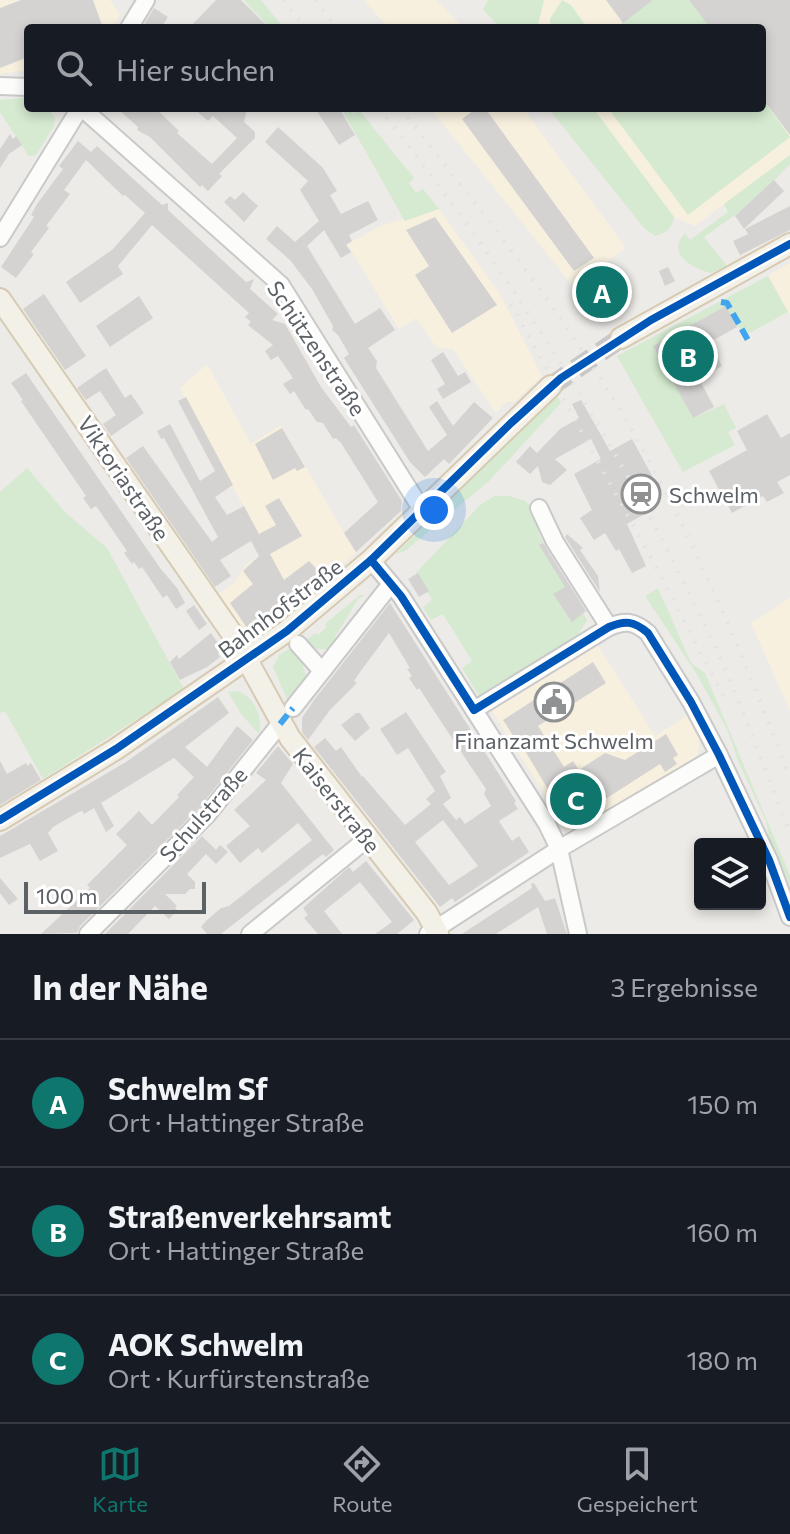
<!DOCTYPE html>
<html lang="de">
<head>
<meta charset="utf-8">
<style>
  :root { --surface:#171b24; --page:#20242c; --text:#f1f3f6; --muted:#9ea1a6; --line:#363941; --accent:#0f766e }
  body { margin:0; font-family:Commissioner,sans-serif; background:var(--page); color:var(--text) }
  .controls { position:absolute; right:24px; bottom:24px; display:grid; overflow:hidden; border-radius:8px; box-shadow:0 4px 12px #0003 }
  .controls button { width:72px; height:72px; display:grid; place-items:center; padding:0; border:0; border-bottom:2px solid var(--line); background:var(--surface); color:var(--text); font:40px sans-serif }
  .scale { position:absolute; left:24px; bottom:20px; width:182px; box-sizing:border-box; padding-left:8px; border:4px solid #5c6166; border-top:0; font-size:22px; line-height:28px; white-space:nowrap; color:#5c6166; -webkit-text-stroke:6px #fff; paint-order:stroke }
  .you { position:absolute; left:434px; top:510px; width:28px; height:28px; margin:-20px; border:6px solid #fff; border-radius:50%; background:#1a73e8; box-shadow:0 0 0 12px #1a73e833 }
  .badge { display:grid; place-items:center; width:52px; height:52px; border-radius:50%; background:var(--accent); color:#fff; font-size:26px; font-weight:700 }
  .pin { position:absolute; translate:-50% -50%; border:4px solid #fff; box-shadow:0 2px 8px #0006 }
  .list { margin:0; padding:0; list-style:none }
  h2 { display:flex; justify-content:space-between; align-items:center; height:104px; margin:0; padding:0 32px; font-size:34px }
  h2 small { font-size:26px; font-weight:400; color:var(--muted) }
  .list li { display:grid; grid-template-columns:52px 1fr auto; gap:24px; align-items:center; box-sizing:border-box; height:128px; padding:0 32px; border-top:2px solid var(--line) }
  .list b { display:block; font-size:30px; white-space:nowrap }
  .list p { margin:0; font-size:26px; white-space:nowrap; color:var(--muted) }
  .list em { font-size:26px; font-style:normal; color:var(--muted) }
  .icon { flex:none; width:44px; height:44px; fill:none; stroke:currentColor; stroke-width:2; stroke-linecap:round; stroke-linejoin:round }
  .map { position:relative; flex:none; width:790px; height:934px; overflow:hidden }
  .search { position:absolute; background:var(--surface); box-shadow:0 4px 12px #0003; left:24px; right:24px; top:24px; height:88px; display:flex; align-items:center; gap:20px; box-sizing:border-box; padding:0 28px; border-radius:8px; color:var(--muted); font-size:30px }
  .sheet { height:488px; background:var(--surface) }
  nav { display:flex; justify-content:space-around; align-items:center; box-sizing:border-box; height:112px; border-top:2px solid var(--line); background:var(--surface); font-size:22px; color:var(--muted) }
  nav a { display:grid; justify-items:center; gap:4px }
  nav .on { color:var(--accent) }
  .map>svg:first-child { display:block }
  .commercial { fill:#f7f0df }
  .green { fill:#d5ead0 }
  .building { fill:#d5d3d1; fill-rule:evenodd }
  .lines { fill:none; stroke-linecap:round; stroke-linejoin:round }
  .major-tunnel { stroke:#c9c8c7; stroke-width:20; stroke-dasharray:20 10; stroke-linecap:butt }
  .minor-casing { stroke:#c9c9c9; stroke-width:20 }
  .major-casing { stroke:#d6cab3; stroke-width:24 }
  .minor { stroke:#fcfcfb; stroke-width:16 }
  .major { stroke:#f3f0e8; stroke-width:20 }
  .rail { stroke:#e3e3e3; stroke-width:4; stroke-dasharray:2 10; stroke-linecap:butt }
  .quiet { stroke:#40a5ee; stroke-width:6; stroke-dasharray:12 6; stroke-linecap:butt }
  .cycleway-casing { stroke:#fff; stroke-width:13 }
  .cycleway { stroke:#0057b8; stroke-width:8 }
  .labels { text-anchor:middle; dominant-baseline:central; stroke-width:6; stroke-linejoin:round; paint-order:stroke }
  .street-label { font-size:22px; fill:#5c6166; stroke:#fff }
  .poi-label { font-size:22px; fill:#5c6166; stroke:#fff; text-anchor:start }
</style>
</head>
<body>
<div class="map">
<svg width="790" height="934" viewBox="0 0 790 934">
  <rect width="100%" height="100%" fill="#edebe7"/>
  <g class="commercial">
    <polygon points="0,0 110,0 120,15 112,28 28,28 28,70 0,74"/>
    <polygon points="364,0 436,0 464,28 388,28"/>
    <polygon points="544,0 790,0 790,155 695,226 674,217 593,108 762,108 762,28 538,28"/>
    <polygon points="430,108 523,108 626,248 573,286"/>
    <polygon points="439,209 500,294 542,376 514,402 506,402 496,413 453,349 437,348 416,318 399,329 347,244 383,225"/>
    <polygon points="790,263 790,315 768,275"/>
    <polygon points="207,364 251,444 281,425 356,553 296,602 249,634 238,625 217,595 234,583 247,564 267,550 180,388"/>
    <polygon points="790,598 790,711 751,623"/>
    <polygon points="597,644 655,736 690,714 699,735 699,749 696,760 571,836 492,711"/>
  </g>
  <g class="green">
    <polygon points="244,0 261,0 284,28 270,28"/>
    <polygon points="488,0 544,0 537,28 501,28 483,10"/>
    <polygon points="562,0 571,5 587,28 551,28 550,19"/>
    <polygon points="653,0 689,0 710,28 615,28"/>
    <polygon points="20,98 28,99 28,108 47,108 55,118 54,126 36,155 29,156 0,112 0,100"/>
    <polygon points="762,98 790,137 688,215 608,108 762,108"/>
    <polygon points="341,108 350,108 354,114 359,110 414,178 409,183 416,193 423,189 439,209 405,221"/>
    <path d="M548 108H593L674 217C672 228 667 233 655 236L644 228Z"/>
    <path d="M790 155V164L753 202 704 237 727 266 711 273C691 268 666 254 685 233L690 240 728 212 724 204Z"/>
    <polygon points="768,276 788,312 744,336 726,307 654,346 693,418 724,404 736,428 728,432 735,445 683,472 617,356"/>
    <polygon points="557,396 561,403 489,481 405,551 396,554 543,406"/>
    <polygon points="27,468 66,513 107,548 184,689 43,779 5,711 0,713 0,492"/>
    <polygon points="495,496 509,496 526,501 533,510 539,534 587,620 576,638 481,699 462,668 472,661 443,614 431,620 423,607 432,600 416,573 481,504"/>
    <polygon points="658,588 691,663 705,673 790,875 790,886 769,838 766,821 738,761 728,731 696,673 645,596"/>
    <path d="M360 595H365L358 599 335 637 340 642C327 652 316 652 304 641L316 633 318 635 327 627 325 624Z"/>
    <polygon points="289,649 300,657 306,676 289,704 273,667 279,655"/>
    <path d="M238 691C255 698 263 717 259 734L241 714 228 692Z"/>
  </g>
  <g class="building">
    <polygon points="21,0 93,0 103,28 28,28 28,57 0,68 0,8"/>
    <polygon points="216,0 241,0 269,28 189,28"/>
    <polygon points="606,0 653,0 623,23"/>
    <polygon points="689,0 790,0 790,135 762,98 762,28 710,28"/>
    <polygon points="154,8 168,17 161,28 142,28"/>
    <polygon points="117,108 155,108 179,131 177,133 212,164 237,138 213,116 208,121 193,108 247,108 244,122 255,132 255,138 219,174 222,176 208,191 202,185 200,187 150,137 137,130 138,127"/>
    <polygon points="315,108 339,108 355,135 339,145"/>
    <polygon points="477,108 485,108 594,258 574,271 462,119"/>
    <polygon points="278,127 323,168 337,191 330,195 341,214 368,201 378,220 349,235 352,241 346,245 351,252 341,258 324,230 307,246 355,324 380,308 395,330 368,348 377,361 376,368 428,451 447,435 429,407 437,401 453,426 474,402 493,418 449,464 444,459 425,477 410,462 344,358 349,354 338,335 332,330 333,326 312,289 290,260 266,239 277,226 295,242 319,221 300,190 308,181 265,142"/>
    <polygon points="10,134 13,139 16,136 22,145 9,154 0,168 0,149"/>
    <polygon points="78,141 91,152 97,146 162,205 168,203 168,210 246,282 254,279 250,289 278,314 272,320 285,324 321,387 351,427 354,425 402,501 401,511 356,552 344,533 378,502 341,443 336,438 333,439 323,423 317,422 308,409 306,410 294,391 290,394 283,384 293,378 278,356 271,360 265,351 273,345 248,325 251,322 245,317 249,313 152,225 118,266 123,274 80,303 66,282 112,250 145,213 125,195 123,196 86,160 64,190 70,194 46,226 49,228 31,252 34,254 16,278 1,267 34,217 31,215 37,204 63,169 59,166"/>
    <polygon points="774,180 784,191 744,229 735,216"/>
    <polygon points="243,192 258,206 244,222 224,202 230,196 235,200"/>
    <polygon points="790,206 790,230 740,255 733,241 748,234 745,229"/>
    <polygon points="435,217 497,305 452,333 415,275 429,266 406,230"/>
    <polygon points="668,267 675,281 665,286 659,271"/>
    <polygon points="602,274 618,299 603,310 586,284"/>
    <polygon points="44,294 86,356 65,370 23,309"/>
    <polygon points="139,296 153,318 110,347 96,326"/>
    <polygon points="726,306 737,327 710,342 722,366 699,379 714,407 693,418 653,346"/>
    <polygon points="443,352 458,376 465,372 471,382 443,399 437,389 445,384 431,360"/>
    <polygon points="106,368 125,398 131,394 144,413 111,436 103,424 116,415 100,391 86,400 77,388"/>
    <polygon points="26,373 160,568 177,588 185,603 176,609 167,595 163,598 142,567 139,569 134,562 132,564 124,553 127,551 96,506 91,509 83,498 86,496 21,401 23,400 11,383"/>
    <polygon points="186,397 233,485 215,497 227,515 244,506 259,534 276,525 265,506 279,498 302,536 270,554 284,580 309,561 325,578 303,596 302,594 249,631 230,603 253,584 243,571 259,556 251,541 220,560 231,576 215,587 126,458 143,446 212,542 218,537 164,438 161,439 157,431 170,424 200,481 215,471 178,401"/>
    <polygon points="581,400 610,451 632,439 657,485 636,497 645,514 627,524 646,566 632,573 619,549 616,551 605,533 594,540 580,518 592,510 574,474 601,459 591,439 555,459 567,470 550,485 542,482 538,466 530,474 516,462 530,446 537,453 560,429 579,418 572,404"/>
    <polygon points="767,414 781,438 790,433 790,475 777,482 784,493 767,502 763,496 732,513 709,471 747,450 737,431"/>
    <polygon points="282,428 305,467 297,471 295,468 273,480 255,444"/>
    <polygon points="567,534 583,548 580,550 598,576 600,592 565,537"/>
    <polygon points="543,543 586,611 572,622 553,594 565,587 539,545"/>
    <polygon points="418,573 429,591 419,597 408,579"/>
    <path d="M390 603 516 801 514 803 518 809 499 821 512 841 519 836 529 852 455 902 452 898 440 907 314 747 325 738 336 751 341 747 362 777 363 776 405 825 431 804 426 799 435 791 408 748 397 755 380 729 406 712 446 772 440 776 451 798 443 804 456 820 460 817 465 824 491 806 484 794 486 789 469 764 419 688 417 690 409 678 412 676 407 669 410 668 389 633 360 672 354 681 357 683 330 710 308 740 302 732V718L314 700ZM443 820 478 866 449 885 415 842Z"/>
    <polygon points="194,605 207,624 199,630 186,611"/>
    <polygon points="211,633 222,649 218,653 220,657 207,667 180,680 170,662 177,655 179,659"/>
    <polygon points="593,662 606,683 538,726 564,767 573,761 579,770 605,753 625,760 666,734 678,755 673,758 677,764 665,772 660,764 568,823 518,739 516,740 503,720"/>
    <polygon points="218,697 229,713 185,747 207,767 237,726 253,740 199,808 80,926 77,933 41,934 90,888 87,885 127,845 116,834 139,811 152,825 179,797 177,795 194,777 174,758 101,803 114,826 106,832 94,808 84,814 82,811 77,813 53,827 48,833 58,851 40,861 30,844 0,858 0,836 126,762"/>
    <polygon points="356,713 360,713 370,728 355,741 341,725"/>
    <polygon points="278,746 293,764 281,783 334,850 326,857 323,854 221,934 207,934 201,927 206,921 221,908 229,906 312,840 298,823 262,853 258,848 240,863 226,846 250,826 234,810 266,780 256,773"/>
    <polygon points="0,761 7,774 26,763 27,766 31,763 41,780 0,805"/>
    <polygon points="202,836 216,850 220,845 228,852 216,864 206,854 187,874 195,882 195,889 190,889 185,894 165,894 177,906 175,908 177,910 169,919 155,906 128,934 105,934"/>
    <polygon points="366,861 414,920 397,934 375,934 392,922 360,882 324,911 342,934 318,934 304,918 308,915 303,908 349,867 353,872"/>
    <polygon points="0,878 18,899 9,905 0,893"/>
    <polygon points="534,883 545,901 555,898 567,934 547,934 538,907 496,934 462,934 532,888 531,884"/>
  </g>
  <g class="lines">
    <polyline class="major-tunnel" points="551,386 621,338"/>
    <g class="minor-casing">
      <g id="minor">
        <polyline points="129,28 146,0"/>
        <polyline points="0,86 28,87"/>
        <polyline points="82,108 281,285 422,510"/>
        <polyline points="0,238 80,108"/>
        <polyline points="539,508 555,542 609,627"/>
        <polyline points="371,560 401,596 547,824 559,849 578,934"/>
        <polyline points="298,644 322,671"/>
        <polyline points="293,708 391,584"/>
        <path d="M474 710 609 627C625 620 634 621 648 633L691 702 719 755 769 860 790 917"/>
        <polyline points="88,934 207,815 280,724"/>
        <polyline points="250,934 368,838"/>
        <polyline points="428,934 559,849 719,755"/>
      </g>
    </g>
    <g class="major-casing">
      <g id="major">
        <polyline points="0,299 235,638 290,738 427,913 438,934"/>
        <polyline points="621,338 790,244"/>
        <polyline points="0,820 116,749 287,631 371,560 551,386"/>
      </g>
    </g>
    <use href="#minor" class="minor"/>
    <use href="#major" class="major"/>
    <g class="rail">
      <polyline points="283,0 306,28"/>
      <polyline points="315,0 337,28"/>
      <path d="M379 108C514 278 623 450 715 647 743 708 765 771 790 833"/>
      <path d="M400 108C483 213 568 318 634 434 697 544 745 660 790 778"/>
      <polyline points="511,304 649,554 728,705"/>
    </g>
    <g class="quiet">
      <polyline points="721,302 727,303 749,342"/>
      <polyline points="280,724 293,708"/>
    </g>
    <g class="cycleway-casing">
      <g id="cycleway">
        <path d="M371 560 401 596 474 710 609 627C625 620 634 621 648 633L691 702 719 755 769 860 790 917"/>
        <polyline points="0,820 116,749 287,631 371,560 511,423 561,378 651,320 790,244"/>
      </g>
    </g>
    <use href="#cycleway" class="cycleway"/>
  </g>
  <defs>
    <g id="station-ring" transform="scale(2)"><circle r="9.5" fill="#fff" stroke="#8f9193" stroke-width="1.5"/><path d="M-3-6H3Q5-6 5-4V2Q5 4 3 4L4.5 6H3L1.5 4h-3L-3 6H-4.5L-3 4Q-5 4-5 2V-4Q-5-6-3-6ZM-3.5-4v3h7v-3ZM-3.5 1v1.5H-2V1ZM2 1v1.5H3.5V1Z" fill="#8f9193"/></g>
    <g id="civic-ring" transform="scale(2)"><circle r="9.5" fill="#fff" stroke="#8f9193" stroke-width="1.5"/><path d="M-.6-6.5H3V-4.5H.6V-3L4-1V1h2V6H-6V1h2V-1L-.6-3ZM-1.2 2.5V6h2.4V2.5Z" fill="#8f9193"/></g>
  </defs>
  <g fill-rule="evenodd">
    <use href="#station-ring" x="641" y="494"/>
    <use href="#civic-ring" x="554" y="702"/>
  </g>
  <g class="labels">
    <g class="street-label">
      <text transform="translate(317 348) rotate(56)">Schützenstraße</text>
      <text transform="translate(124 478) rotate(56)">Viktoriastraße</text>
      <text transform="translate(280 608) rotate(-37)">Bahnhofstraße</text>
      <text transform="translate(337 800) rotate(52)">Kaiserstraße</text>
      <text transform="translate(203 814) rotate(-48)">Schulstraße</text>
    </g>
    <g class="poi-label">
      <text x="669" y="494">Schwelm</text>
      <text x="554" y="740" text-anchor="middle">Finanzamt Schwelm</text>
    </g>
  </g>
</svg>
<div class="controls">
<button><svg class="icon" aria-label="layers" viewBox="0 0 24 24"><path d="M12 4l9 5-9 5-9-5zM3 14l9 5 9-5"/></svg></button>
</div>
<div class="scale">100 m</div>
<div class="you"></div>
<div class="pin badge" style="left:602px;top:292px">A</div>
<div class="pin badge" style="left:688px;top:356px">B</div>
<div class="pin badge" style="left:576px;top:799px">C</div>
<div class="search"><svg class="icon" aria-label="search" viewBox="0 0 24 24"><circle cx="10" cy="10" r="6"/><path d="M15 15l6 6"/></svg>Hier suchen</div>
</div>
<section class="sheet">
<h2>In der Nähe<small>3 Ergebnisse</small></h2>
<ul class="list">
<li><span class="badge">A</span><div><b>Schwelm Sf</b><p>Ort · Hattinger Straße</p></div><em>150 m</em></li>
<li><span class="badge">B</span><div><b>Straßenverkehrsamt</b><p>Ort · Hattinger Straße</p></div><em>160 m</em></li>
<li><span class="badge">C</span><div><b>AOK Schwelm</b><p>Ort · Kurfürstenstraße</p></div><em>180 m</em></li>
</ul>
</section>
<nav>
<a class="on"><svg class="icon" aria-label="map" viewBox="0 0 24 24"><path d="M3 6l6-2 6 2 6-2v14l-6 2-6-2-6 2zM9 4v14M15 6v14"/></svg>Karte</a>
<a><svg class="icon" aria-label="directions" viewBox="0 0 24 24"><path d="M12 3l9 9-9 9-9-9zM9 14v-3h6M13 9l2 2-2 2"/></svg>Route</a>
<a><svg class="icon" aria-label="saved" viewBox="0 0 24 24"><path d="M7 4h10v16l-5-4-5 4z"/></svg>Gespeichert</a>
</nav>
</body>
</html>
